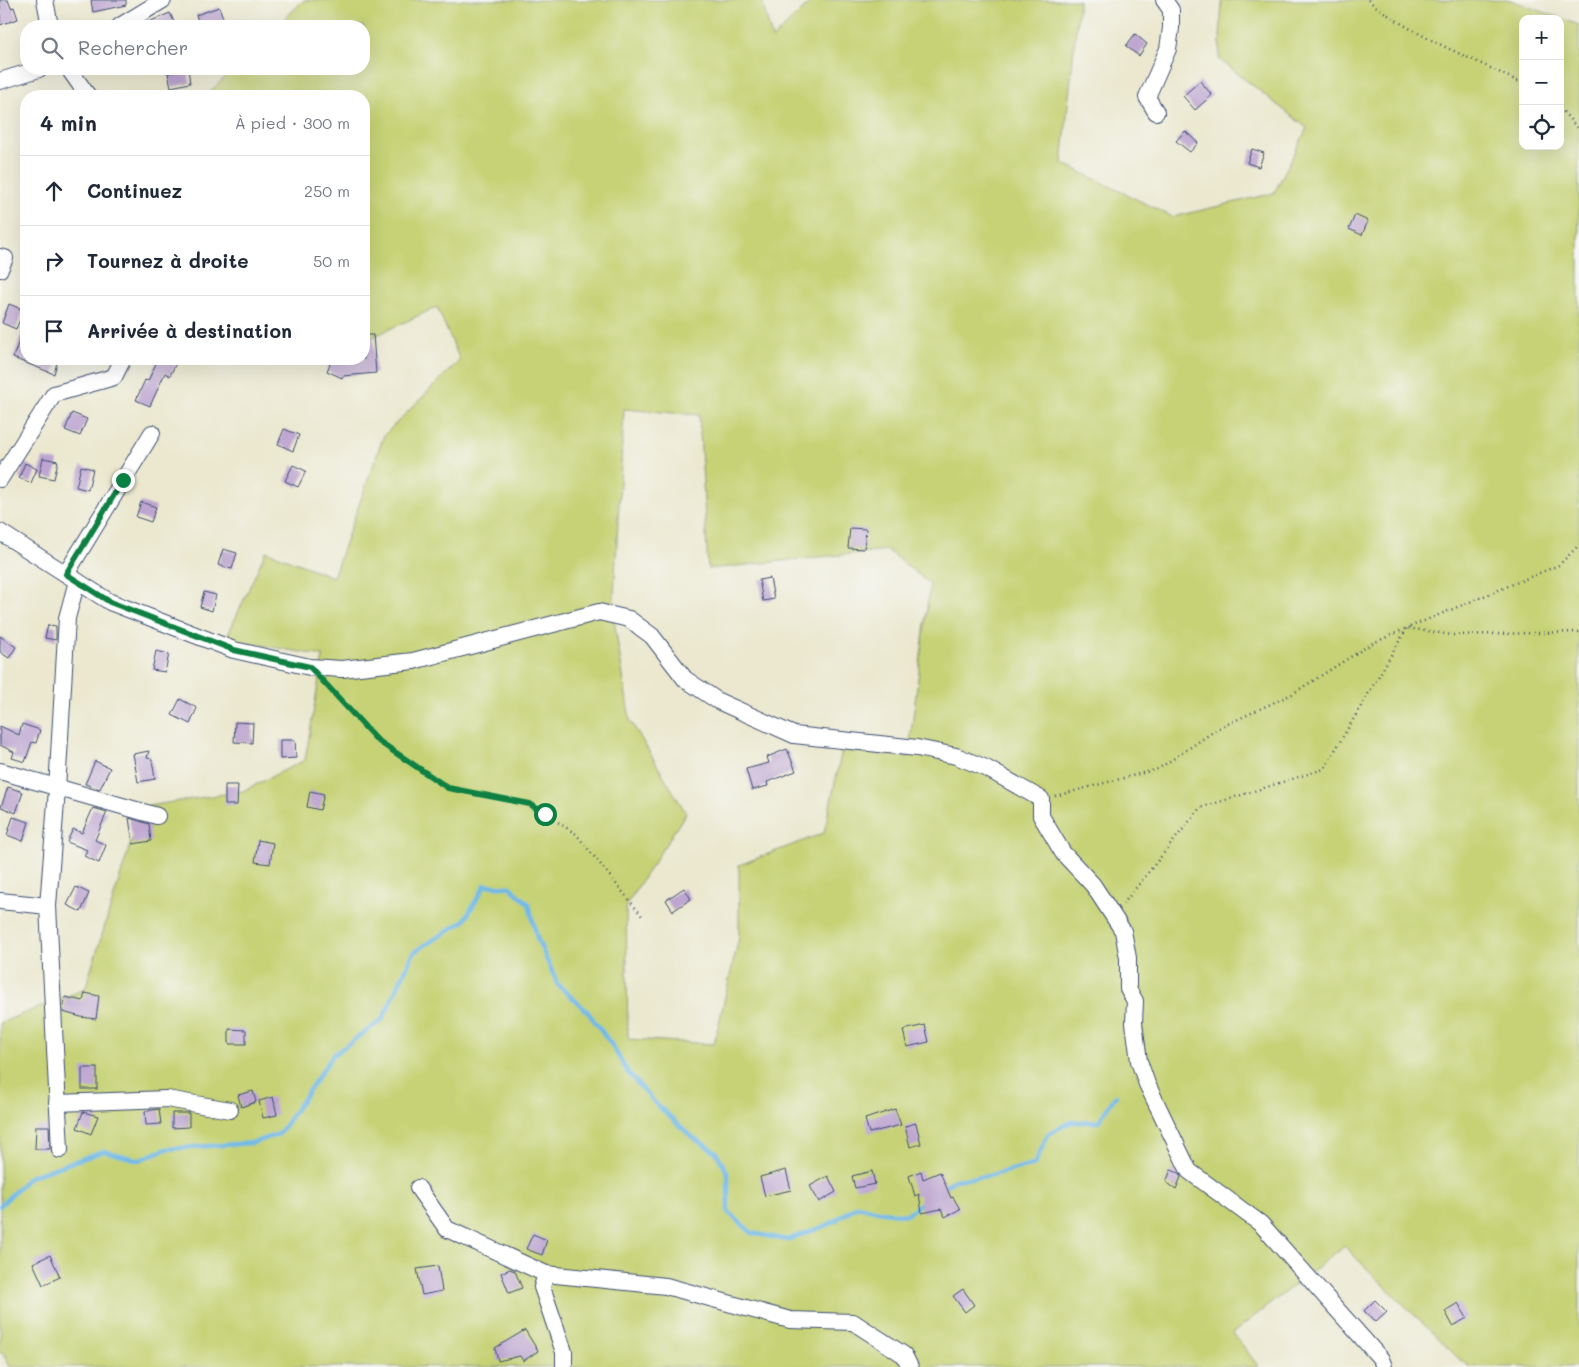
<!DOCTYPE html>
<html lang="fr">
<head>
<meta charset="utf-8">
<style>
  :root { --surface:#fff; --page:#f6f6f7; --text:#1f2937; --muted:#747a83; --line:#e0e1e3 }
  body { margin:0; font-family:Mali,sans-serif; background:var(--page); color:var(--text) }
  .controls { position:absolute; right:15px; top:15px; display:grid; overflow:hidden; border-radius:10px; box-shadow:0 5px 20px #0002 }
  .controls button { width:45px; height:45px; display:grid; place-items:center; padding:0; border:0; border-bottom:1px solid var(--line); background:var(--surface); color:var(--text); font:25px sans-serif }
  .stop { position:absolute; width:15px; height:15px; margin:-11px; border:4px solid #0b8043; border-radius:50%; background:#fff }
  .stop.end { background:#0b8043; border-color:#fff; box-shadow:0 1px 5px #0008 }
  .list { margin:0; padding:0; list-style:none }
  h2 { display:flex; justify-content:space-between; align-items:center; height:65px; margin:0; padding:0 20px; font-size:21px }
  h2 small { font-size:16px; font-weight:400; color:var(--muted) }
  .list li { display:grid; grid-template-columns:32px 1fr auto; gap:15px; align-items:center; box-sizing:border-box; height:70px; padding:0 20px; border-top:1px solid var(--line) }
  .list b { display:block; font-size:19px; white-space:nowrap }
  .list em { font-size:16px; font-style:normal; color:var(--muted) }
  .icon { flex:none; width:28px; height:28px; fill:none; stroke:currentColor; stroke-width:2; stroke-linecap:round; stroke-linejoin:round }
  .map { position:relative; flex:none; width:1579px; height:1367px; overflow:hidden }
  .search { position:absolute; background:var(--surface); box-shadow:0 5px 20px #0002; left:20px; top:20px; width:350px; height:55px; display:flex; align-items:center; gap:12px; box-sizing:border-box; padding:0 18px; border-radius:20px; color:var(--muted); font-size:19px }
  .panel { position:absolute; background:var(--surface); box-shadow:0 5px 20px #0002; left:20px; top:90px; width:350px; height:275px; border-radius:20px }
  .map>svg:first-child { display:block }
  .green { fill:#c6d274; stroke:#708069; fill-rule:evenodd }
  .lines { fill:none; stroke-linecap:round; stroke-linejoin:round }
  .stream { stroke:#71b9e8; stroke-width:4.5 }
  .building { fill:#bda5d0 }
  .minor-casing { stroke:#3a4b6f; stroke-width:18 }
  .path { stroke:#3a4b6f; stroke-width:2.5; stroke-dasharray:1 4; stroke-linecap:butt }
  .minor { stroke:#fff; stroke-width:16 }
  .route { stroke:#0b8043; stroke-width:6 }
</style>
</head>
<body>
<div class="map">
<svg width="1579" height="1367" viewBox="0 0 1579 1367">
  <rect width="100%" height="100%" fill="#f6f6f2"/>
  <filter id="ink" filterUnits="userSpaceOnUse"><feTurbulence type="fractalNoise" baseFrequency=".02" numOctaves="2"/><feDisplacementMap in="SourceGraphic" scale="10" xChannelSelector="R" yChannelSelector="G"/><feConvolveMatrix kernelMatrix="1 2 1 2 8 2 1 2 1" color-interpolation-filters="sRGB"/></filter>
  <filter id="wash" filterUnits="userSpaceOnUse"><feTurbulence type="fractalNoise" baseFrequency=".0096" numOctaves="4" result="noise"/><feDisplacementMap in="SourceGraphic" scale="20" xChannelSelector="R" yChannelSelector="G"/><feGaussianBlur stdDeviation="1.12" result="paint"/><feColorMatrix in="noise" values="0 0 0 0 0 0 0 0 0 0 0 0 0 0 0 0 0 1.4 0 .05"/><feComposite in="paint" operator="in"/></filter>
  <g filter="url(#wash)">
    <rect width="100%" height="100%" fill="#ebe8cf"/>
    <path class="green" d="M304 0H762L772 39 813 0H1079L1062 163 1173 217 1274 193 1307 128 1219 59 1222 0H1511L1579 25V1367H1470L1457 1357 1344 1246 1233 1333 1259 1367H10L4 1354 0 1353V1023L85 989 142 807 243 791 305 760 323 656 226 639 266 551 333 577 384 435 460 360 437 307 364 341V96H205L234 69H364V26H277ZM1523 19H1560V146H1523ZM624 409 699 415 708 569 887 550 930 584 908 757 842 750 824 833 739 865V938L714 1044 628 1039 626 905 686 813 630 720 613 614Z"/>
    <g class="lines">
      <g class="stream">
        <polyline points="941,1188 955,1180 988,1176 1035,1164 1048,1134 1071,1122 1098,1122 1116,1095"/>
        <polyline points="0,1206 29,1177 104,1151 139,1160 166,1149 252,1143 279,1134 333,1055 382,1020 414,952 464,921 485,885 510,887 529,904 537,938 558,985 587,1011 611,1044 629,1074 655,1103 692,1137 716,1152 728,1174 728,1212 752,1233 787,1240 828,1225 857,1206 883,1212 906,1215 925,1200"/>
      </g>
    </g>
    <g id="blocks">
      <g class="building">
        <polygon points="0,0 8,0 11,8 14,7 18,19 0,25"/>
        <polygon points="91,0 126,0 126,5 93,12"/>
        <polygon points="219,7 224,20 206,26 200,26 196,15"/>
        <polygon points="170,13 176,26 139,26"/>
        <polygon points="1135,34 1147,44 1139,56 1126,46"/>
        <polygon points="188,69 190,83 171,87 168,73"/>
        <polygon points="1200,81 1212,95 1195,110 1183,96"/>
        <polygon points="1185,131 1198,143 1190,152 1176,141"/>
        <polygon points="1252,149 1264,153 1259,167 1247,163"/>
        <polygon points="1355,215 1368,221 1362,235 1349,229"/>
        <polygon points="9,304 24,310 16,329 2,323"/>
        <polygon points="24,326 26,327 26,359 58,359 54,374 13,358"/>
        <polygon points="364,335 373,335 376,373 343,376 342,378 327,371 332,359 364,359"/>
        <polygon points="158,359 166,359 176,363 170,376 165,373 150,406 136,400 145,380 148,381"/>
        <polygon points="72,413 87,419 80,436 65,430"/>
        <polygon points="284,429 299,435 293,451 278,444"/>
        <polygon points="43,458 58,461 54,479 39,476"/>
        <polygon points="25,463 37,469 31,483 19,478"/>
        <polygon points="293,465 306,471 298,487 285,481"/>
        <polygon points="81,466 93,469 88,490 76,487"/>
        <polygon points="141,502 156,507 151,522 136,517"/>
        <polygon points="850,528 866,529 864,549 848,548"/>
        <polygon points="223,549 237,553 232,569 218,565"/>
        <polygon points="770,578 774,599 763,601 759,580"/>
        <polygon points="204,592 216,595 212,611 200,607"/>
        <polygon points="48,625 56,626 56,640 45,638"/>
        <polygon points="0,636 16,647 9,658 0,652"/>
        <polygon points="156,651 169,654 165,672 152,670"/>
        <polygon points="180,699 197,708 190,724 172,715"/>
        <polygon points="235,722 253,723 252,743 234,742"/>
        <polygon points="22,724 40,730 36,743 32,742 25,762 12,758 14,752 0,745 0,726 19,735"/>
        <polygon points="280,740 295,740 296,758 280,759"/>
        <polygon points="787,749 796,771 767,782 768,786 752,790 746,769 769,763 767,757"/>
        <polygon points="149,751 147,758 152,759 155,779 138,782 133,754"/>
        <polygon points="95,761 110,768 100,789 85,784"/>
        <polygon points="225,785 238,785 237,805 225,805"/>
        <polygon points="8,787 23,792 16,813 1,807"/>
        <polygon points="310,791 324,794 320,810 307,807"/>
        <polygon points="93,808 107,812 95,840 106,845 99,863 84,856 87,850 67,842 73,829 82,833"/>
        <polygon points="13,817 29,822 23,841 7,835"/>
        <polygon points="129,818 149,824 151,841 133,844"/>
        <polygon points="258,840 273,843 270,864 255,862"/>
        <polygon points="76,887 89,893 81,912 67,905"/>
        <polygon points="684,888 691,899 673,911 666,900"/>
        <polygon points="85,993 99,996 96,1019 81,1017 63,1012 65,997 83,1001"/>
        <polygon points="925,1025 929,1042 907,1047 903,1030"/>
        <polygon points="229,1029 246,1030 246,1044 229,1044"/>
        <rect x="82" y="1068" width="15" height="21"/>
        <polygon points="253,1091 256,1102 241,1107 238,1095"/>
        <polygon points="273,1097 277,1115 263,1118 259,1101"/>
        <polygon points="159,1109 161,1124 146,1125 145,1111"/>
        <polygon points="895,1109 901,1125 869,1133 865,1119"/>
        <polygon points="83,1112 98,1116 91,1134 77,1128"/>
        <polygon points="172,1113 189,1113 189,1127 172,1128"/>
        <polygon points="916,1123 921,1144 910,1147 905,1126"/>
        <polygon points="36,1126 49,1126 50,1149 35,1149"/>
        <polygon points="786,1170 791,1190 765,1196 760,1177"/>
        <polygon points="1171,1170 1179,1173 1181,1177 1176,1189 1166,1182"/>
        <polygon points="872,1171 875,1184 855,1188 852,1176"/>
        <polygon points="921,1171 923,1179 940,1172 951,1198 953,1197 960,1209 945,1217 941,1209 922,1213 919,1194 915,1196 909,1176"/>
        <polygon points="828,1176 836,1192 819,1202 810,1186"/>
        <polygon points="533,1234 547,1240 542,1255 526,1249"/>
        <polygon points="50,1255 60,1277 43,1285 33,1263"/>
        <polygon points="438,1266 442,1291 422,1295 417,1269"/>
        <polygon points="510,1269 515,1271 522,1288 509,1293 501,1273"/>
        <polygon points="963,1289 974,1305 965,1312 953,1296"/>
        <polygon points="1375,1300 1387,1312 1376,1322 1364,1311"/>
        <polygon points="1458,1303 1467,1318 1453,1326 1445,1311"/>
        <polygon points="525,1330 538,1351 523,1361 520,1356 498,1361 495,1348"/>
      </g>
    </g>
  </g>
  <g filter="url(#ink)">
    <use href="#blocks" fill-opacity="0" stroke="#3a4b6f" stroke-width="1"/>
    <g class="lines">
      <g class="minor-casing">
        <g id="minor">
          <polyline points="45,0 50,26"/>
          <polyline points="120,26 163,0"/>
          <polyline points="69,69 88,96"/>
          <polyline points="0,81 39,69"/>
          <polyline points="1156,112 1147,97 1168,49 1171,28 1171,10 1164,0"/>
          <polyline points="0,257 5,258 0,269"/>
          <polyline points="0,479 54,394 114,377 123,359"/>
          <polyline points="0,532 110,602 234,650 310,667 342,669 413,661 599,612 629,619 652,636 685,679 718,701 794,735 917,748 956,756 986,768 1041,799 1041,816 1063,853 1093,885 1123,931 1128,958 1128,989 1135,1001 1134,1023 1139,1061 1147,1084 1189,1171 1261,1224 1381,1359 1384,1367"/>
          <polyline points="66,574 152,433"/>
          <polyline points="0,771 157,816"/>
          <polyline points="0,901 48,906"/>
          <polyline points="57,1103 167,1099 230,1110"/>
          <polyline points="60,1150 48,906 57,789 67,618 77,581"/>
          <polyline points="418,1188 447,1229 546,1274 666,1286 790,1320 853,1322 904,1355 910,1367"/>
          <polyline points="546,1274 542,1287 564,1352 564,1367"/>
        </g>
      </g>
      <g class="path">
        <path d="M1368 0C1413 37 1471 57 1523 84"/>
        <polyline points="1560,108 1579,130"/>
        <polyline points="325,683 377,740 448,788 530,804 576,834 642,916"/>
        <polyline points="1055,796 1158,769 1219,728 1292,694 1371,644 1407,628 1452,635 1579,632"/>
        <polyline points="1123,904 1200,808 1324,769 1407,628 1559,565 1579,545"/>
      </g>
      <use href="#minor" class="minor"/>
    </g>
  </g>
  <g class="lines" filter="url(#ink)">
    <polyline class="route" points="123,480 66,574 110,602 234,650 310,667 377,740 448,788 530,804 545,814"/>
  </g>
</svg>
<div class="controls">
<button>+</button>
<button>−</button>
<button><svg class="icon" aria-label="locate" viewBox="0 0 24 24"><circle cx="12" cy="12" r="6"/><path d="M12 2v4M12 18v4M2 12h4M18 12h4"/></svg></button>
</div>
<div class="stop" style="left:545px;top:814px"></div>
<div class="stop end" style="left:123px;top:480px"></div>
<div class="search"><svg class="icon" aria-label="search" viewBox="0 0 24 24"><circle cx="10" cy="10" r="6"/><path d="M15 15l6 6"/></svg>Rechercher</div>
<section class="panel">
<h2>4 min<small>À pied · 300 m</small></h2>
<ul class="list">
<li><svg class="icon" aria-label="ahead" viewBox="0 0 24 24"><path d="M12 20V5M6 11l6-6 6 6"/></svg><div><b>Continuez</b></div><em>250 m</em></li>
<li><svg class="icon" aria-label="right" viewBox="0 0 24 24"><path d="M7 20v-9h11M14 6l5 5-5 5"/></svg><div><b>Tournez à droite</b></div><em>50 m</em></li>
<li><svg class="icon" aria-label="arrive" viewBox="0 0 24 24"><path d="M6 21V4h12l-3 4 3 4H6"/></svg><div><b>Arrivée à destination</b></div></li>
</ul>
</section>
</div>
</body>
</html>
